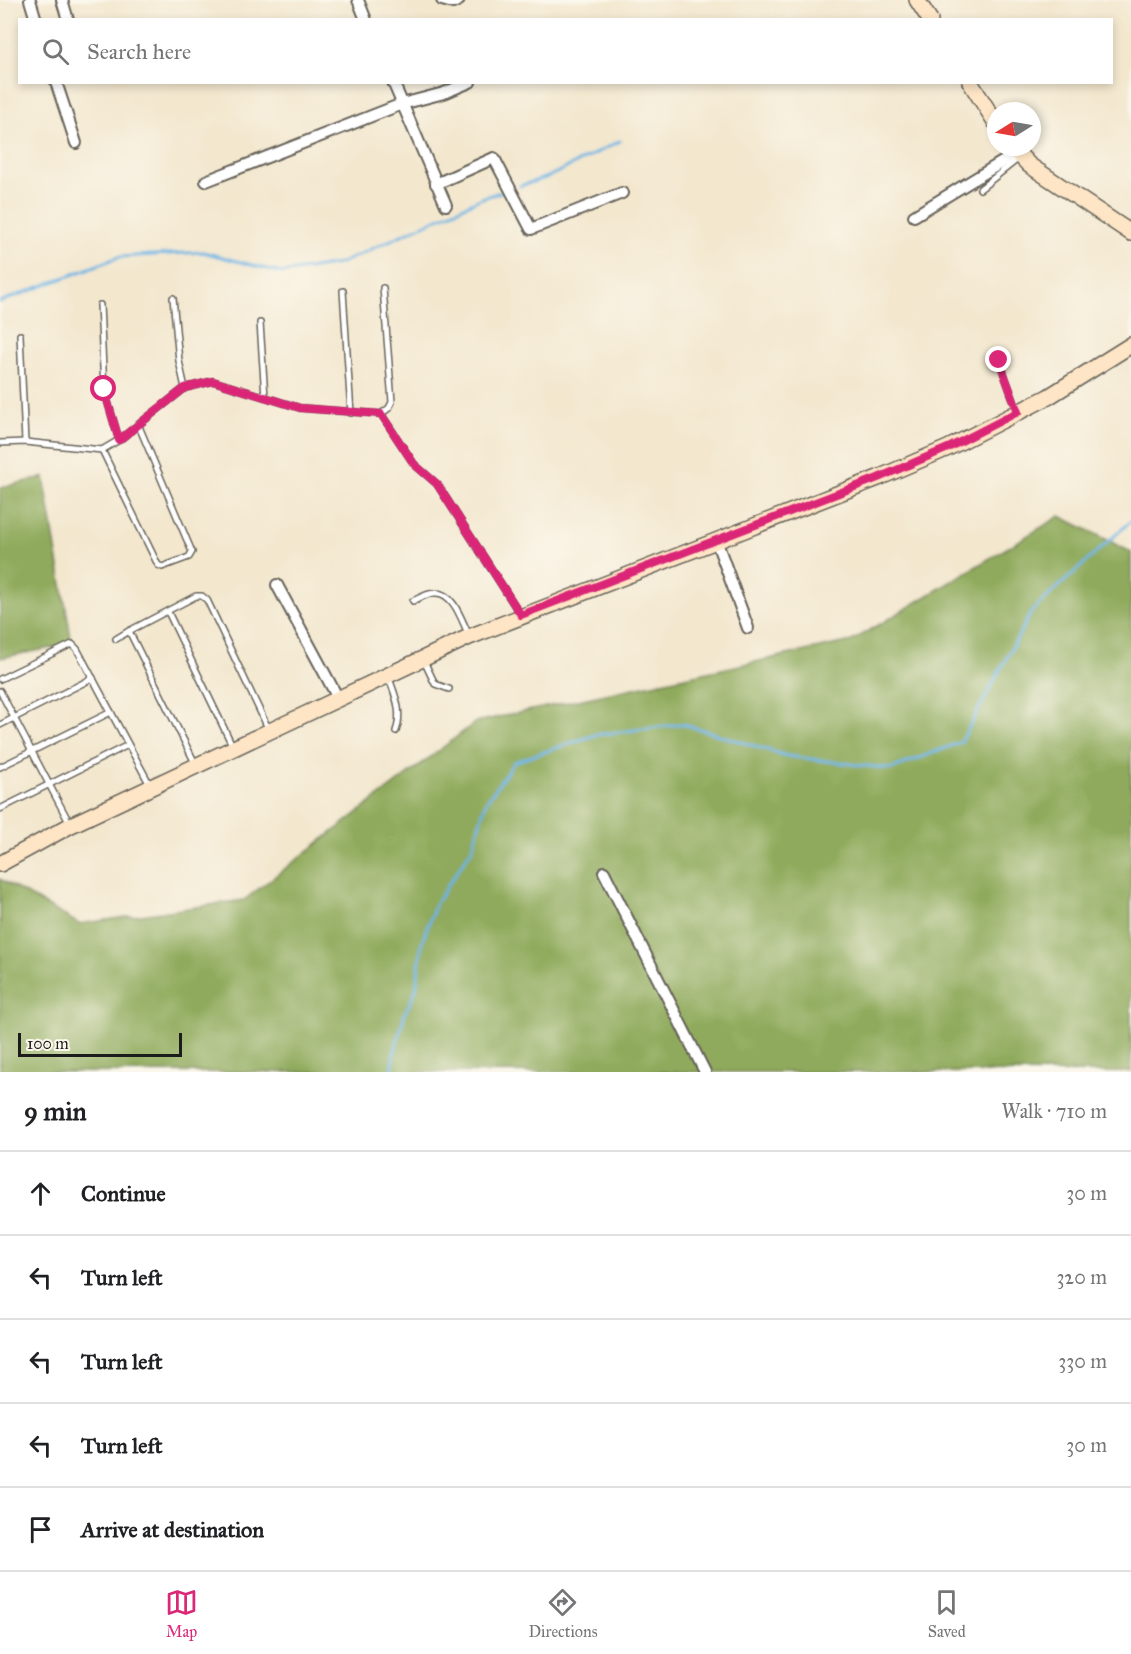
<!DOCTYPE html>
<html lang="en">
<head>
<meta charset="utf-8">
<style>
  :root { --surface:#fff; --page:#f2f2f2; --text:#202124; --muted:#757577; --line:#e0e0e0; --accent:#db2777 }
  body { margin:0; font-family:"IM FELL Great Primer",serif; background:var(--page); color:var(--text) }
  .compass { position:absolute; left:987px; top:102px; width:54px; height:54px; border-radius:50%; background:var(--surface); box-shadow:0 3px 9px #0003; rotate:259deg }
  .scale { position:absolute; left:18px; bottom:15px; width:164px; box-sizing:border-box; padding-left:6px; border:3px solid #1c1c1c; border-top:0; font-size:16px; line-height:21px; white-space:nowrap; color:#1c1c1c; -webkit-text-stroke:4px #fbf7ec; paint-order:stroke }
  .stop { position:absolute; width:18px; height:18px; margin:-14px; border:4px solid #db2777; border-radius:50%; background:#fff }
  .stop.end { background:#db2777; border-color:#fff; box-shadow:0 2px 6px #0008 }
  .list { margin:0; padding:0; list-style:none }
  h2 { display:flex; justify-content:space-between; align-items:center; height:78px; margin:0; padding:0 24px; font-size:26px }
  h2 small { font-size:20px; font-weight:400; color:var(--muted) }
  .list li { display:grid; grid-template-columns:39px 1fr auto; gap:18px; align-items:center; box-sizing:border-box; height:84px; padding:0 24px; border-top:2px solid var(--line) }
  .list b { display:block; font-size:22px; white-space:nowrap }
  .list em { font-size:20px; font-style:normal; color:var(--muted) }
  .icon { flex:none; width:33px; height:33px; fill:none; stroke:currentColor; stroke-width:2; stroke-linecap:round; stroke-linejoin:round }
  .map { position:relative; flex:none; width:1131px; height:1072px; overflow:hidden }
  .search { position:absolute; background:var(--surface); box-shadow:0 3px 9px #0003; left:18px; right:18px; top:18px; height:66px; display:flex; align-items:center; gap:15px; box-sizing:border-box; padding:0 21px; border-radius:0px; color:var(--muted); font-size:22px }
  .sheet { height:498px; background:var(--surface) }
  nav { display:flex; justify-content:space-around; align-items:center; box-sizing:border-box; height:84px; border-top:2px solid var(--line); background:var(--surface); font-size:16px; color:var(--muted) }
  nav a { display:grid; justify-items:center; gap:3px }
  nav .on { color:var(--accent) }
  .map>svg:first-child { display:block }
  .forest { fill:#8faa5c; stroke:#56633c; stroke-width:1.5 }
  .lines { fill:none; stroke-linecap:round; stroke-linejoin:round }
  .stream { stroke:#6db4e4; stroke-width:3 }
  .lane-casing { stroke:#67635a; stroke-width:8 }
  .street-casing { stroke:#67635a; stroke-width:14 }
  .secondary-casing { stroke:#67635a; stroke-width:18 }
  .lane { stroke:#fff; stroke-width:5 }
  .street { stroke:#fff; stroke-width:10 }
  .secondary { stroke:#fde5c5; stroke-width:15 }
  .route { stroke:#db2777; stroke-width:8 }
</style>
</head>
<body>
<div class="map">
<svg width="1131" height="1072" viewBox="0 0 1131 1072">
  <rect width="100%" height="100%" fill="#fbf7ec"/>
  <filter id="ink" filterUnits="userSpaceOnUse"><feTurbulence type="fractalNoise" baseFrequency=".0167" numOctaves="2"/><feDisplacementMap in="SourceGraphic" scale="12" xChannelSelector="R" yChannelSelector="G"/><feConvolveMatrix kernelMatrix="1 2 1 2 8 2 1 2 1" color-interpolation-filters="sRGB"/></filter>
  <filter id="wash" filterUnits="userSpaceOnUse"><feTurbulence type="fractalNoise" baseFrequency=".008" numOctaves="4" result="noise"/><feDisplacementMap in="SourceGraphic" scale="24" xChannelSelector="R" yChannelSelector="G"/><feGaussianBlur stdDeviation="1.35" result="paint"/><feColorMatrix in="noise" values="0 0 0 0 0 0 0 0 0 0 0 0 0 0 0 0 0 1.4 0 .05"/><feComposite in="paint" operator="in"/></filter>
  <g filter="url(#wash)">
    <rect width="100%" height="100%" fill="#f3e7ce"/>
    <g class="forest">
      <polygon points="44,477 72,644 0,658 0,488"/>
      <polygon points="1060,516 1131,552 1131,1072 0,1072 0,879 79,924 244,900 476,722 852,641"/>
    </g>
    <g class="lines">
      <g class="stream">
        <polyline points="520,186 548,177 620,141"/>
        <polyline points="0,302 119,257 203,252 282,273 339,264 482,198 501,192"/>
        <polyline points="392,1072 393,1057 405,1013 416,989 422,942 436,903 472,849 486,802 514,762 595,735 683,724 787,756 891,769 961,742 1032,611 1131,521"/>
      </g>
    </g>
  </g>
  <g filter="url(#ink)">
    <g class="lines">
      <g class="lane-casing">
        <g id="lane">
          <polyline points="980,189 1019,158"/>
          <polyline points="343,291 351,413"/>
          <polyline points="173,298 179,361 185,388"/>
          <polyline points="100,305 104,389 119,440"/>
          <polyline points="260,323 265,397"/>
          <polyline points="20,335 25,442"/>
          <polyline points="999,360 1017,410"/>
          <polyline points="381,414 389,408 392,402 383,288"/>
          <polyline points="0,443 25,442 102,450 119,440 185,388 213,381 300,408 381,414 414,464 437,484 520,614"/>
          <polyline points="102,450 158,565 162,567 189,557 192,552 138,424"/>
          <path d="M413 601C419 598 428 593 435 593 454 592 462 622 469 635"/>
          <polyline points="168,612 233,747"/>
          <polyline points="129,631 196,596 202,596 207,600 268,728"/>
          <polyline points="116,639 129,631 195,763"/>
          <polyline points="424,661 435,684 449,689"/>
          <path d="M389 678C395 695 403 712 396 731"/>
          <polyline points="0,679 72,644 77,649 150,785"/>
          <polyline points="0,691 70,824"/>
          <polyline points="0,725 93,678"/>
          <polyline points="0,767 111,712"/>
          <polyline points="0,809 128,745"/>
        </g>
      </g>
      <g class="street-casing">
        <g id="street">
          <polyline points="30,0 36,20"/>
          <polyline points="62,0 68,20"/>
          <polyline points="358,0 366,20"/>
          <polyline points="442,0 453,3 459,0"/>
          <polyline points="56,82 76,143"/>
          <polyline points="393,82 446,205"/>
          <polyline points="206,181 402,104 444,93 470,82"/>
          <polyline points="436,184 494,158 531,229 622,193"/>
          <polyline points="914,216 1017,153"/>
          <polyline points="716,540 748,628"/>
          <polyline points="277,585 339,700"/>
          <polyline points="604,872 705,1072"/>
        </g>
      </g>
      <g class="secondary-casing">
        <g id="secondary">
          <polyline points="917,0 930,20"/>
          <polyline points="970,82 996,123"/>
          <polyline points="1012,147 1029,165 1131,233"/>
          <polyline points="0,864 71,825 469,637 878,478 948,448 1048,397 1131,345"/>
        </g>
      </g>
      <use href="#lane" class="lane"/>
      <use href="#street" class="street"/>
      <use href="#secondary" class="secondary"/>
    </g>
  </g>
  <g class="lines" filter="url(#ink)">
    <polyline class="route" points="104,389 119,440 185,388 213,381 300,408 381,414 414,464 437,484 521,615 878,478 948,448 1018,412 999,360"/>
  </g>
</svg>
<svg class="compass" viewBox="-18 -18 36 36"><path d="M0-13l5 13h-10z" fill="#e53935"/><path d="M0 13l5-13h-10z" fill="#757577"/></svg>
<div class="scale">100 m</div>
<div class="stop" style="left:104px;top:389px"></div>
<div class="stop end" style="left:999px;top:360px"></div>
<div class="search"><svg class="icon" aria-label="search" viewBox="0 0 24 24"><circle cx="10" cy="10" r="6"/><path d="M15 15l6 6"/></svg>Search here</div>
</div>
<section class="sheet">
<h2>9 min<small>Walk · 710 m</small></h2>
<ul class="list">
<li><svg class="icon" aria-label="ahead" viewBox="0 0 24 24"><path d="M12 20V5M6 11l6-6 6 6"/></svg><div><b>Continue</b></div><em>30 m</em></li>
<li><svg class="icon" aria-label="left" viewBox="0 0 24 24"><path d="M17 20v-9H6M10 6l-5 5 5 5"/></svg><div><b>Turn left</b></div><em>320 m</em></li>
<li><svg class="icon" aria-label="left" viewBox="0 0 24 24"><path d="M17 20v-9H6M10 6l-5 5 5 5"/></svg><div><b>Turn left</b></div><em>330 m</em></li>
<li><svg class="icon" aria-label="left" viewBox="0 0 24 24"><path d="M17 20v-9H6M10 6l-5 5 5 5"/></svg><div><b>Turn left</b></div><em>30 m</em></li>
<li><svg class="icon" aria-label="arrive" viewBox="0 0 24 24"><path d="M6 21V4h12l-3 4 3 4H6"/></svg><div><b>Arrive at destination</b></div></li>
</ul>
</section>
<nav>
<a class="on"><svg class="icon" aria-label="map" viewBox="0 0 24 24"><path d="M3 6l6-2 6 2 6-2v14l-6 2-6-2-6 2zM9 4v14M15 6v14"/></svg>Map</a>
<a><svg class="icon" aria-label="directions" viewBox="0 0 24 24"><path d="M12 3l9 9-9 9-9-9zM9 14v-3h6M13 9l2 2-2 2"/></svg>Directions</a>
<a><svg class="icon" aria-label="saved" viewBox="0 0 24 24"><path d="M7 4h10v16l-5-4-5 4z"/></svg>Saved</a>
</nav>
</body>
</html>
